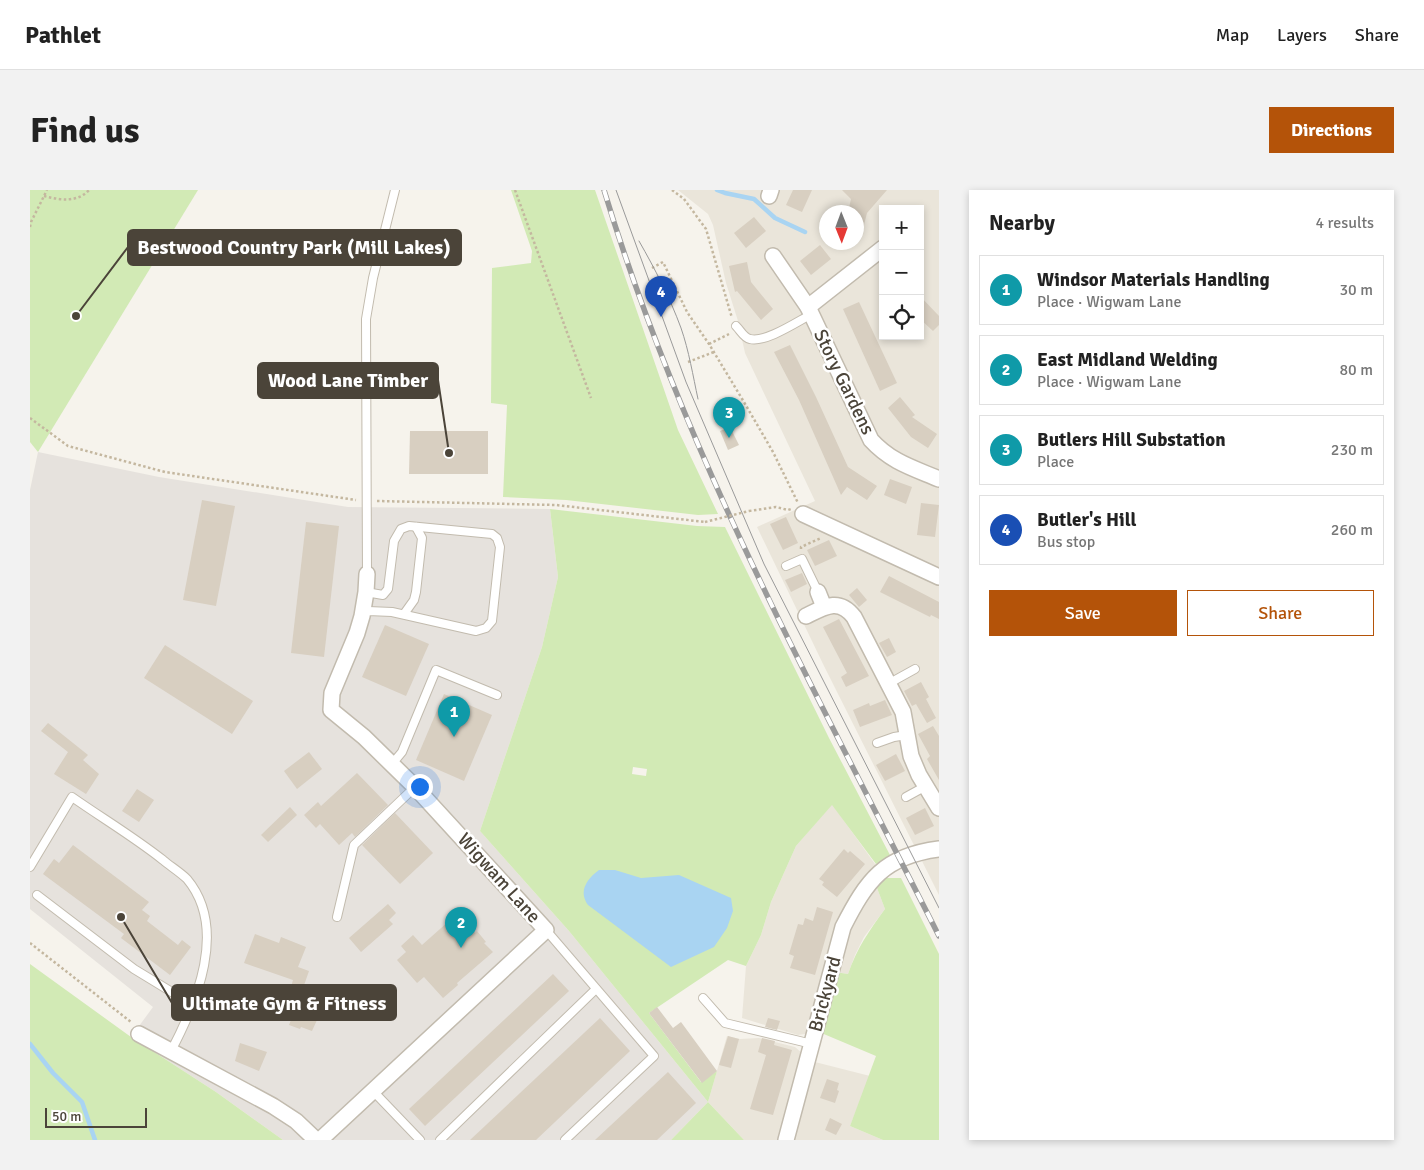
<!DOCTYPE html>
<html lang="en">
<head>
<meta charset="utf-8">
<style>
  :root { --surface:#fff; --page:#f2f2f2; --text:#222; --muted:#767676; --line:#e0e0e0; --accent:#b45309 }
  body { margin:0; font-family:Signika,sans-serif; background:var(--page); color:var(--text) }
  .controls { position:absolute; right:15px; top:15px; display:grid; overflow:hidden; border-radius:0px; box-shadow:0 2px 8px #0003 }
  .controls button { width:45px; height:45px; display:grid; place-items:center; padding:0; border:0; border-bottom:1px solid var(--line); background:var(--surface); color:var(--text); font:25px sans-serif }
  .compass { position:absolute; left:789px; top:15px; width:45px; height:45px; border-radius:50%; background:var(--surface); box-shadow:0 2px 8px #0003; rotate:179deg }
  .scale { position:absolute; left:15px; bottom:12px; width:102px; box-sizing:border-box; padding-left:5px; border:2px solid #4b4439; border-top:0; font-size:14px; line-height:18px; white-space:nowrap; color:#4b4439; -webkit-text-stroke:4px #fff; paint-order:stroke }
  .you { position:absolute; left:389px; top:596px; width:18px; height:18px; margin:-12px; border:4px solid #fff; border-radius:50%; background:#1a73e8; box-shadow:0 0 0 8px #1a73e833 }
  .badge { display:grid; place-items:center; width:32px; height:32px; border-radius:50%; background:var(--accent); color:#fff; font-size:16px; font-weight:700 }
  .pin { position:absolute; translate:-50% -41px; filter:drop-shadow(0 1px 2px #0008) }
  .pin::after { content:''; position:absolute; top:26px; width:18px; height:15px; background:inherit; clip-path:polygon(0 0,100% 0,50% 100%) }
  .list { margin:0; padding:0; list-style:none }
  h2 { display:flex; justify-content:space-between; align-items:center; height:65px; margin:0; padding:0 20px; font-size:21px }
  h2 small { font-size:16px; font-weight:400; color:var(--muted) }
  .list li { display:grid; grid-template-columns:32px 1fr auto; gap:15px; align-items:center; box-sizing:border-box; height:70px; margin:0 10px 10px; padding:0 10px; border:1px solid var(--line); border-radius:0px }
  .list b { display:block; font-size:19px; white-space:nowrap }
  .list p { margin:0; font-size:16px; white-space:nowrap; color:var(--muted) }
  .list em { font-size:16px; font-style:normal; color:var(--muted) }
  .actions { display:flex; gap:10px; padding:15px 20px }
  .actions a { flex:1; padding:11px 0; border:1px solid var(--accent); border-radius:0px; text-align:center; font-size:18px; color:var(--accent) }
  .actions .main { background:var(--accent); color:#fff }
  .icon { flex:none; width:28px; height:28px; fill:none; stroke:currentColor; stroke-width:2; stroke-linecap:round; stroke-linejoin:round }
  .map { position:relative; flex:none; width:909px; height:950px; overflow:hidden; border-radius:0px }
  header { display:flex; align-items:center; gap:30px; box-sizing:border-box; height:70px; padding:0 25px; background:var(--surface); border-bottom:1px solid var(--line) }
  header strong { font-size:24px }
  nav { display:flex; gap:28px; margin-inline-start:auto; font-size:18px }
  .intro { display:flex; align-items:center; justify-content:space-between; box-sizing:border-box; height:120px; padding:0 30px }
  h1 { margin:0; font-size:35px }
  .button { padding:12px 22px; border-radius:0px; background:var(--accent); color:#fff; font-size:18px; font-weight:700 }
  main { display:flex; gap:30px; padding:0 30px }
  aside { flex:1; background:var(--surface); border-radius:0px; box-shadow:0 2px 8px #0003 }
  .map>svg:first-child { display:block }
  .residential { fill:#eae5da; fill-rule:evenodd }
  .industrial { fill:#e6e2dd }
  .green { fill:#d2eab5; fill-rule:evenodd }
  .water { fill:#a9d4f2 }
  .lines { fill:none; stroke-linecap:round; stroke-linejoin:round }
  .stream { stroke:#a9d4f2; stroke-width:4.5 }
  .building { fill:#d8cfc1 }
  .service-casing { stroke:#c2bbae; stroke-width:10 }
  .minor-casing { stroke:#c2bbae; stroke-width:18 }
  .path { stroke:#c4b79f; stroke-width:2.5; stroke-dasharray:2.5 2.5; stroke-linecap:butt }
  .service { stroke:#fff; stroke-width:8 }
  .minor { stroke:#fff; stroke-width:15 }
  .tram { stroke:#9a9a9a; stroke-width:1 }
  .rail-casing { stroke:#9a9a9a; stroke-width:5.5 }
  .rail { stroke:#fff; stroke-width:4; stroke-dasharray:11; stroke-linecap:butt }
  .path-bridge { stroke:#c4b79f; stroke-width:2.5; stroke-dasharray:2.5 2.5; stroke-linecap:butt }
  .labels { text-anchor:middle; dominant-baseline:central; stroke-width:5; stroke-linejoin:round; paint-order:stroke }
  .street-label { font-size:19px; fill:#4b4439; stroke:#fff }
  .leader { fill:none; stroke:#4b4439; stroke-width:2 }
  .callout-dot { fill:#4b4439; stroke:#fff; stroke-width:2 }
  .callout { fill:#4b4439; stroke:#4b4439; stroke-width:2 }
  .callout-label { font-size:20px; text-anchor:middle; font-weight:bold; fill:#fff }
</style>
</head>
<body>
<header>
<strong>Pathlet</strong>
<nav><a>Map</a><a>Layers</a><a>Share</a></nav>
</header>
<div class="intro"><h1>Find us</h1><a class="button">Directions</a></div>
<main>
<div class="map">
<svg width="909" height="950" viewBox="0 0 909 950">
  <rect width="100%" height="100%" fill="#f6f3ec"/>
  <g class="residential">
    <path d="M648 0H909V705L794 476 727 337 785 311 715 163 708 131 696 93 683 35 678 24ZM853 19H890V146H853ZM796 22H826V52H796Z"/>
    <polygon points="802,614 855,688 847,698 855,719 834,747 825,765 818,784 806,782 789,842 768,845 712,828 716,776 731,745 741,712 766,656"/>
    <polygon points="697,846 710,849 729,848 765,857 781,871 840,886 820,936 853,950 714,950 678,912"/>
  </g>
  <polygon class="industrial" points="8,262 129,287 318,317 520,319 528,387 512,457 450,641 539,741 678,912 641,950 253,950 186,902 101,847 123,817 0,719 0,300"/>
  <g class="green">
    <polygon points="0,0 168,0 8,262 0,252"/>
    <polygon points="481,0 565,0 648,240 688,324 668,325 536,310 473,307 477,215 461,213 462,78 501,73 502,61"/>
    <path d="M520 319 667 336 695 337 799 548 861 667 846 674 802 615 766 656 741 712 731 745 716 776 698 770 619 823 671 892 687 881 678 912 714 950H641L678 912 539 741 450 641 512 457 528 387ZM603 577 617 579 616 586 602 584Z"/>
    <path d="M855 688H871L909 764V950H853L820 936 846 866 789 842 805 782 818 784C827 758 839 741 855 719L847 698Z"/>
    <polygon points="0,774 101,847 186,902 253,950 0,950"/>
  </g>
  <path class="water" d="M569 680H585L611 688 649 685 701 708 703 721 697 738 684 757 641 777 558 715C548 701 557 689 569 680Z"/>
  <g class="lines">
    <g class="stream">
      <polyline points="687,0 695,3 724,9 745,28 775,42"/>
      <polyline points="0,854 23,883 52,912 65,950"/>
    </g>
  </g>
  <g class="building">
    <polygon points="763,0 782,0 772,22 756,15"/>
    <polygon points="812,0 857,0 837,23 830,51 826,50 826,22 818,22 821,9"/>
    <polygon points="724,27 736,41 716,58 704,43"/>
    <polygon points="790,55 801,69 781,85 770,71"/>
    <polygon points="717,72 721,92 743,119 731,130 707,101 705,102 699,76"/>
    <polygon points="890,106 909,126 909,135 903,141 890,129"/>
    <polygon points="829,112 867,193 850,201 813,119"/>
    <polygon points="760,155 786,207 818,277 847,296 837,310 817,297 811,305 769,210 744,162"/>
    <polygon points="870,207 885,225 882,227 907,244 898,258 881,247 858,218"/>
    <polygon points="700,237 709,255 698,260 690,241"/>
    <polygon points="380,241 458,241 458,284 379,284"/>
    <polygon points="860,289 882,297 876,314 854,305"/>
    <polygon points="172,310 205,316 186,416 153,410"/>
    <polygon points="891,313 909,315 905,347 887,345"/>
    <polygon points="756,327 768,353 753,360 740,334"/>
    <polygon points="276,332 309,336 294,467 261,463"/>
    <polygon points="799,350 807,366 785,376 777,360"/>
    <polygon points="772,383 777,394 761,402 755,390"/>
    <polygon points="859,386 909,412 909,429 901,425 900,427 850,402"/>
    <polygon points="827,398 837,410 829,417 819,405"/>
    <polygon points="809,429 839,486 816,497 811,487 817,483 793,437"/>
    <polygon points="355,435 399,454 376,506 332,487"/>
    <polygon points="859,448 866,462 857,467 849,453"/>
    <polygon points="135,455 223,511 202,544 114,488"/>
    <polygon points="891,492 899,507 896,509 906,528 897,533 886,514 882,516 874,501"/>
    <polygon points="414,504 462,525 434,591 386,570"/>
    <polygon points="855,510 862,525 830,537 823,520 839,513 840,516"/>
    <polygon points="18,533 58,565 53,570 69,584 56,604 24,584 38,562 11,541"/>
    <polygon points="903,536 909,546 909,590 897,569 900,566 888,544"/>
    <polygon points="279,562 292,579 267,599 254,581"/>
    <polygon points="866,564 875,581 855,591 846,575"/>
    <polygon points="327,583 358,615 325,647 322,643 309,655 290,634 286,638 274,625 288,612 291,616"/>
    <polygon points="107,599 124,610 109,632 92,621"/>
    <polygon points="260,617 267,625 238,652 231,645"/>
    <polygon points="895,618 904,636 885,645 876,628"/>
    <polygon points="365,623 403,663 370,694 332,655"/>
    <polygon points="43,655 119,712 112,720 120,726 117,731 148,755 152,750 161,757 140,785 91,748 94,744 13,684 24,669 29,673"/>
    <polygon points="814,659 818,663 820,661 835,674 807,707 792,695 794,692 789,689"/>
    <polygon points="358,714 366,723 359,730 363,734 331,762 319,748"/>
    <polygon points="787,717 803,722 785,785 760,778 764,766 759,764 768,734 773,735 775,728 783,731"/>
    <polygon points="428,723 445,743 447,741 456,752 454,753 463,762 427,793 428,795 413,808 394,787 387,793 367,770 376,762 371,756 383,745 392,755"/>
    <polygon points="225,744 249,753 251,747 276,757 268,777 279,781 272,801 261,797 263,790 214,773"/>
    <polygon points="523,784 539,801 395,936 379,919"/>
    <polygon points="272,802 283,807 281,814 292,819 282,841 271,837 270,839 259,835"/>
    <polygon points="627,817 643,838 651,832 687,881 672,893 619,823"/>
    <polygon points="570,828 600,861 506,950 440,950"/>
    <polygon points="738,828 750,831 747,840 735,837"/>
    <polygon points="698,846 709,849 701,878 689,875"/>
    <polygon points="732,848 745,851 744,855 762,860 743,925 720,919 736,865 728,862"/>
    <polygon points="210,853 237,862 229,881 205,871"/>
    <polygon points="638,882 666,913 627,950 565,950"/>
    <polygon points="797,889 809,893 807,900 809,901 805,913 790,908"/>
    <polygon points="800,928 812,934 806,945 795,940"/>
  </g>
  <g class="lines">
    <g class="service-casing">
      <g id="service">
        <path d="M706 136C711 141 714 148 720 149 736 153 768 131 782 124"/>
        <polyline points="756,376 772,369 788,402"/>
        <polyline points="337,384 336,129 343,88 365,0"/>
        <polyline points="374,424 384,410 386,402 392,348 386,337"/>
        <polyline points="332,426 338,421 362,422 446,441 456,438 462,431 470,357 467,348 462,344 379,336 371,339 364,351 358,399 353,405 336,402"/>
        <polyline points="858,494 885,479"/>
        <polyline points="847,553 864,547 877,545"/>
        <polyline points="362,574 372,562 406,480 467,505"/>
        <polyline points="876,607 896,596"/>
        <path d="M0 677 42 607C72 628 104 647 133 670 140 676 150 682 157 689 198 738 167 812 141 861"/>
        <polyline points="7,705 104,779 145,804 164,808"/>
        <polyline points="307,727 324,655 385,597"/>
        <polyline points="516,740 624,866 535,950"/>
        <polyline points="673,808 695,833 782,854"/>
        <polyline points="343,901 390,950"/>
        <polyline points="410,950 566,799"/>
      </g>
    </g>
    <g class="minor-casing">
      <g id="minor">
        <polyline points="739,6 741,0"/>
        <path d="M743 66 778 117 841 250C861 272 883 278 909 289"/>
        <polyline points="778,117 853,58"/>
        <polyline points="773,324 909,387"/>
        <polyline points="788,402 794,417"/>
        <path d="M776 426C794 417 809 407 824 427L873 522 881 566 889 585 909 618"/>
        <polyline points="109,844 243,916 266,931 286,950"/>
        <polyline points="290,950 516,740 385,597 334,547 301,520 302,503 327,443 332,426 336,402 337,384"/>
        <path d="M756 950 813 737C837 690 854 666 909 659"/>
      </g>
    </g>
    <g class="path">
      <polyline points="485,0 561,208"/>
      <polyline points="642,0 654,9 676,39 702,128"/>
      <path d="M14 6C30 10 47 13 59 0"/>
      <polyline points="0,37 1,32 17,0"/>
      <polyline points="622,78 633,72 657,122 679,154 714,212 743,262 768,313"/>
      <polyline points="679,154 699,144"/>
      <polyline points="658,172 684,162"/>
      <polyline points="0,228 38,256 135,282 326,310"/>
      <polyline points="347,311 526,315 675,332"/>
      <polyline points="719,321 746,317 758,320 761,319"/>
      <polyline points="771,359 771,357 791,348"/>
      <polyline points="0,753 101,832"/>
    </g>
    <use href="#service" class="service"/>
    <use href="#minor" class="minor"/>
    <g class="tram">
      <polyline points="586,0 656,192 734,374 909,718"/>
      <path d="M609 51C625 79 640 108 651 138 659 161 663 186 668 209"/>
    </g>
    <g class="rail-casing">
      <path id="rail" d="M574 0C653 262 786 503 909 746"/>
    </g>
    <use href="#rail" class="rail"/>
    <polyline class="path-bridge" points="675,332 719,321"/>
  </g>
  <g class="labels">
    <g class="street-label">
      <text transform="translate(814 192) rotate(64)">Story Gardens</text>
      <text transform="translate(469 688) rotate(48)">Wigwam Lane</text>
      <text transform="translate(795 804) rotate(-75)">Brickyard</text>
    </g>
  </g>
  <path class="leader" d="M46 126L98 57M419 263L408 190M91 727L142 813"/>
  <g class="callout-dot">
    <circle cx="46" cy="126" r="5"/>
    <circle cx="419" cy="263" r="5"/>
    <circle cx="91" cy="727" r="5"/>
  </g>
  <g class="callout">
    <rect x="98" y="40" width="333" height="35" rx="5"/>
    <rect x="228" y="173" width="180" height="35" rx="5"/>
    <rect x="142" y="795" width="224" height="35" rx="5"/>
  </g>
  <g class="callout-label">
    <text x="264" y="64">Bestwood Country Park (Mill Lakes)</text>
    <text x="318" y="197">Wood Lane Timber</text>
    <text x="254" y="820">Ultimate Gym &amp; Fitness</text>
  </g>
</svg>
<div class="controls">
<button>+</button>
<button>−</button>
<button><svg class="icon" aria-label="locate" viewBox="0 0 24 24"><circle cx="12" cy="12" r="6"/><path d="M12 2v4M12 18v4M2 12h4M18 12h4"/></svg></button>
</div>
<svg class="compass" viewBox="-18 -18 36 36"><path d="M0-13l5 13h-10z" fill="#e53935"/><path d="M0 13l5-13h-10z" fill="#767676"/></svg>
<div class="scale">50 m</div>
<div class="you"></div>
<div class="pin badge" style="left:424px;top:547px;background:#0f9aa8">1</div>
<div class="pin badge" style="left:431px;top:758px;background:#0f9aa8">2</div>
<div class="pin badge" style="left:699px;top:248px;background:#0f9aa8">3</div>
<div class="pin badge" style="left:631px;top:127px;background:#1a4fb4">4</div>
</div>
<aside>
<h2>Nearby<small>4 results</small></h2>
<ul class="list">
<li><span class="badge" style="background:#0f9aa8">1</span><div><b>Windsor Materials Handling</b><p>Place · Wigwam Lane</p></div><em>30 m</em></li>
<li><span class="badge" style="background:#0f9aa8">2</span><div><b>East Midland Welding</b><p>Place · Wigwam Lane</p></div><em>80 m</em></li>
<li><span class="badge" style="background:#0f9aa8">3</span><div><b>Butlers Hill Substation</b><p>Place</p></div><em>230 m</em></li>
<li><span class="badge" style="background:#1a4fb4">4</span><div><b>Butler's Hill</b><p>Bus stop</p></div><em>260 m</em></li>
</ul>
<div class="actions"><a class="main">Save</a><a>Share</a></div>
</aside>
</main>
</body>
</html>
